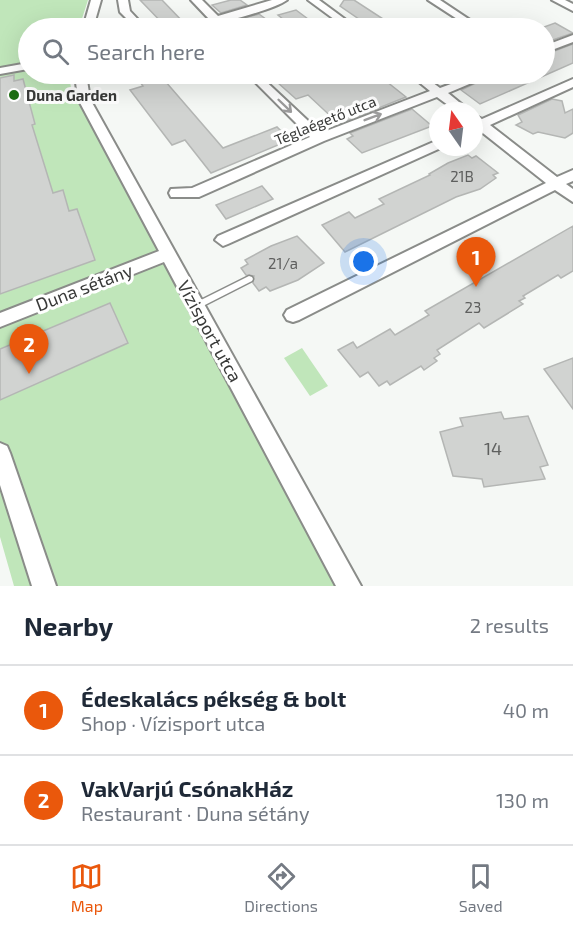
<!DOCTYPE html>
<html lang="en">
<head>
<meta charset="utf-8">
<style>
  :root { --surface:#fff; --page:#f6f6f7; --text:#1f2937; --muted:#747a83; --line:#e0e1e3; --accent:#ea580c }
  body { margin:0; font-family:"Exo 2",sans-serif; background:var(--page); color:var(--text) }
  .compass { position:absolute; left:429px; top:102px; width:54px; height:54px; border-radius:50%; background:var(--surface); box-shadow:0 6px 24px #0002; rotate:346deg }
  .you { position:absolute; left:364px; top:262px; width:21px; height:21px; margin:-15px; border:4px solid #fff; border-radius:50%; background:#1a73e8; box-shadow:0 0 0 9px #1a73e833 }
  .badge { display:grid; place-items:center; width:39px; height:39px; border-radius:50%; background:var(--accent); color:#fff; font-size:20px; font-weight:700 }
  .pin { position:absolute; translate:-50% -50px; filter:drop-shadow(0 2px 3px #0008) }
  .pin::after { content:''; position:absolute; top:32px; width:21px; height:18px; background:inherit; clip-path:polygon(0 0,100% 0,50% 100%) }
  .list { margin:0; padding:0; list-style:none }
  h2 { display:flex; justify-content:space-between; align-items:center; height:78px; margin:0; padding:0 24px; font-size:26px }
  h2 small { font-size:20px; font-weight:400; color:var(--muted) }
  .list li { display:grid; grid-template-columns:39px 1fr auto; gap:18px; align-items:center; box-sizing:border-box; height:90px; padding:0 24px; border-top:2px solid var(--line) }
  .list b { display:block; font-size:22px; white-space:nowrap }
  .list p { margin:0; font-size:20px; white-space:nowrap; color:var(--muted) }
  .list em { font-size:20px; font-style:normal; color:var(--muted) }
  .icon { flex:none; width:33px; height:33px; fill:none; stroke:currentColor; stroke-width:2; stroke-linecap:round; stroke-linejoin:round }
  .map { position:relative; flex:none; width:573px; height:586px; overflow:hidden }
  .search { position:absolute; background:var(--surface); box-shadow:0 6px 24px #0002; left:18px; right:18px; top:18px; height:66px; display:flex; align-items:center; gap:15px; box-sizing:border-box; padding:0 21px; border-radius:33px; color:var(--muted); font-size:22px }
  .sheet { height:258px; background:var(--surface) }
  nav { display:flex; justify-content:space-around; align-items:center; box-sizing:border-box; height:84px; border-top:2px solid var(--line); background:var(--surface); font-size:16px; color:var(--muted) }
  nav a { display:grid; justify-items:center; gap:3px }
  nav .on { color:var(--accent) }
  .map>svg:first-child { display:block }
  .green { fill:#c0e6ba }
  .building { fill:#d1d3d1; stroke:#b4b6b4; stroke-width:1.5 }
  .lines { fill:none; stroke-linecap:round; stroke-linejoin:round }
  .lane-casing { stroke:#8a8c89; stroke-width:3 }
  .street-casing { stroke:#8a8c89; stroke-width:4 }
  .lane { fill:#fff; fill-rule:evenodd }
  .street { fill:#fff; fill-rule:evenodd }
  .oneway { stroke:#9c9c9c }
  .poi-dot { fill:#1d6d12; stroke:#fff; stroke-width:2 }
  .labels { text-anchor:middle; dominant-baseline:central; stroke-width:6; stroke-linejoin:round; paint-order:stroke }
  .far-poi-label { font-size:15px; font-weight:bold; fill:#393a39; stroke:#fff; text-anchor:start }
  .far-street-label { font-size:15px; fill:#393a39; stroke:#fff }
  .number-label { font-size:15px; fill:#5f605f }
  .street-label { font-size:18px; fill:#393a39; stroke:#fff }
  .near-number-label { font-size:18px; fill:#5f605f }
</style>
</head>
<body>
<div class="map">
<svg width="573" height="586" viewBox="0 0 573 586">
  <rect width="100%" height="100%" fill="#f5f8f5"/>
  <g class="green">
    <polygon points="0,0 88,0 79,28 28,28 28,74 69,74 71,88 135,209 346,586 14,586 0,537"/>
    <polygon points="302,348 328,386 310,396 284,358"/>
  </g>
  <g class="building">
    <polygon points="140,0 162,0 184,23 167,28"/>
    <polygon points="231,0 240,0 247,5 221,13 212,5"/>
    <polygon points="344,0 354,0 397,28 372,28 340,6"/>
    <polygon points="296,10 320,28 294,28 278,15"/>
    <polygon points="259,14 278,28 237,28 230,22"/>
    <polygon points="555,23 573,33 544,43 544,27"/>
    <polygon points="573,44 573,63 480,104 461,90 495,74 544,74 544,55"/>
    <polygon points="134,74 159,74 223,148 277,127 290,140 211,173 185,140 172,145 130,90 143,86"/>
    <polygon points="268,74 377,74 406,97 339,124 308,95 296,99"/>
    <polygon points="14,75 14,81 23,79 35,124 32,125 53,193 63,190 69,211 77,209 95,260 0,294 0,78"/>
    <polygon points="552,99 562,101 565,113 573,109 573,133 565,138 538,132 533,134 516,125 522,122 518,115"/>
    <polygon points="412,109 432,126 362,153 347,139 353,136 350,133"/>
    <polygon points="468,155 472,158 476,156 498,173 493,175 496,178 480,189 456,197 345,252 322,225 349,212 355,218 384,204 379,199 430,175 429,174 448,163"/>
    <polygon points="262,186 273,199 226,219 216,205"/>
    <polygon points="573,226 573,271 561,278 558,275 523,296 525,298 519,301 523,304 484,328 479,323 437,350 440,354 434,358 437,361 424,370 421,366 390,385 387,381 379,386 368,372 360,377 338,350 353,342 357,348 390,329 395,335 429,315 425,311"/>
    <polygon points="297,236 324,263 298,280 270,291 266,287 259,291 253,283 254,276 246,275 241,268 248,264 245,260 271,246"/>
    <polygon points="110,303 128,343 0,400 0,349"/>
    <polygon points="573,358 573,409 544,369"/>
    <polygon points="501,412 504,419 528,416 548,465 540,467 545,479 484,487 482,479 453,476 440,432 463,426 460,418"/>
  </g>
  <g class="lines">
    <g class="lane-casing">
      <polygon id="lane" points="249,276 252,277 253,279 252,281 199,308 193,308 192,306 193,304"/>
    </g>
    <g class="street-casing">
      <g id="street">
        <polygon points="91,0 101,0 93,28 83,28"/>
        <polygon points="118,0 128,0 130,11 146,28 136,28 120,12"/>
        <path d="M191 0H202L218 16 272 0H287C272 11 204 28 185 28L186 26 209 19Z"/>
        <polygon points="308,0 319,0 357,28 346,28"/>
        <polygon points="428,0 440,0 482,28 471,28"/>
        <polygon points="552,0 565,0 573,4 573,11"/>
        <polygon points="573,35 573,42 544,53 544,46"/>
        <polygon points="28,63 28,69 0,74 0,68"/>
        <polygon points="75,74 86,74 90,99 361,586 336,586 164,262 0,327 0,313 159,251 78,99"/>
        <polygon points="247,74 258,74 321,133 430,91 409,74 421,74 440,88 478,74 493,74 448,93 470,111 456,111 437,97 324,141 199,197 171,197 169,193 171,189 192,188 310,137"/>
        <polygon points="573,79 573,87 490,125 557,177 573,170 573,181 566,184 573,189 573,202 555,190 299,320 293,322 287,320 284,315 287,310 546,183 479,130 474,131 474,115 482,119"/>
        <polygon points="438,140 438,147 443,147 228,244 223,246 215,240 218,236"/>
        <polygon points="0,443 7,446 10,453 56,586 32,586 0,485"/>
      </g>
    </g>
    <use href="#lane" class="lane"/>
    <use href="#street" class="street"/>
  </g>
  <defs><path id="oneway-shaft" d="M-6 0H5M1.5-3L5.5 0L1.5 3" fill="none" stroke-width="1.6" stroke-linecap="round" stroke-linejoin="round" transform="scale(1.5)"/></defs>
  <g class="oneway">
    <use href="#oneway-shaft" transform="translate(285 106) rotate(44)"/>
    <use href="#oneway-shaft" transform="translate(373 117) rotate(-21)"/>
  </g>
  <circle class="poi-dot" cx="14" cy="95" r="6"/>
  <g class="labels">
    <g class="far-poi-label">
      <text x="26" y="95">Duna Garden</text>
    </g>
    <g class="far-street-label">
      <text transform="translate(325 120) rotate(-22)">Téglaégető utca</text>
    </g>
    <g class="number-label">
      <text x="462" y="176">21B</text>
      <text x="283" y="263">21/a</text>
      <text x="473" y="307">23</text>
    </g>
    <g class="street-label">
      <text transform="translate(84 287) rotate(-21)">Duna sétány</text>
      <text transform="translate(210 331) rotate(61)">Vízisport utca</text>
    </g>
    <g class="near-number-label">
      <text x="493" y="448">14</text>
    </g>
  </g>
</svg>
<svg class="compass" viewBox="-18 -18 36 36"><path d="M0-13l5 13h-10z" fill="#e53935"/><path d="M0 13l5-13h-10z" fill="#747a83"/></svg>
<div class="you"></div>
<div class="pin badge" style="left:476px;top:287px">1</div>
<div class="pin badge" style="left:29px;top:374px">2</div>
<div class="search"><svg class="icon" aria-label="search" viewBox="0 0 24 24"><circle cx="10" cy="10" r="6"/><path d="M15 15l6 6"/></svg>Search here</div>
</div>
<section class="sheet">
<h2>Nearby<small>2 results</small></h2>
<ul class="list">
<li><span class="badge">1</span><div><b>Édeskalács pékség &amp; bolt</b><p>Shop · Vízisport utca</p></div><em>40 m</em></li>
<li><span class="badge">2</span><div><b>VakVarjú CsónakHáz</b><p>Restaurant · Duna sétány</p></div><em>130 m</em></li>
</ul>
</section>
<nav>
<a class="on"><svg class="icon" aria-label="map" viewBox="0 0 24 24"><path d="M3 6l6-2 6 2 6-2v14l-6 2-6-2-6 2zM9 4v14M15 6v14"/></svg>Map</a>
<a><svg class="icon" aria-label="directions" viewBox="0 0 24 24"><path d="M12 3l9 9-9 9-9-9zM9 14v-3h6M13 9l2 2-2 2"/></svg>Directions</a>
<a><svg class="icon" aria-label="saved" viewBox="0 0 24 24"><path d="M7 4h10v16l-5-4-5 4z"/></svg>Saved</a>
</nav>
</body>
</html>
